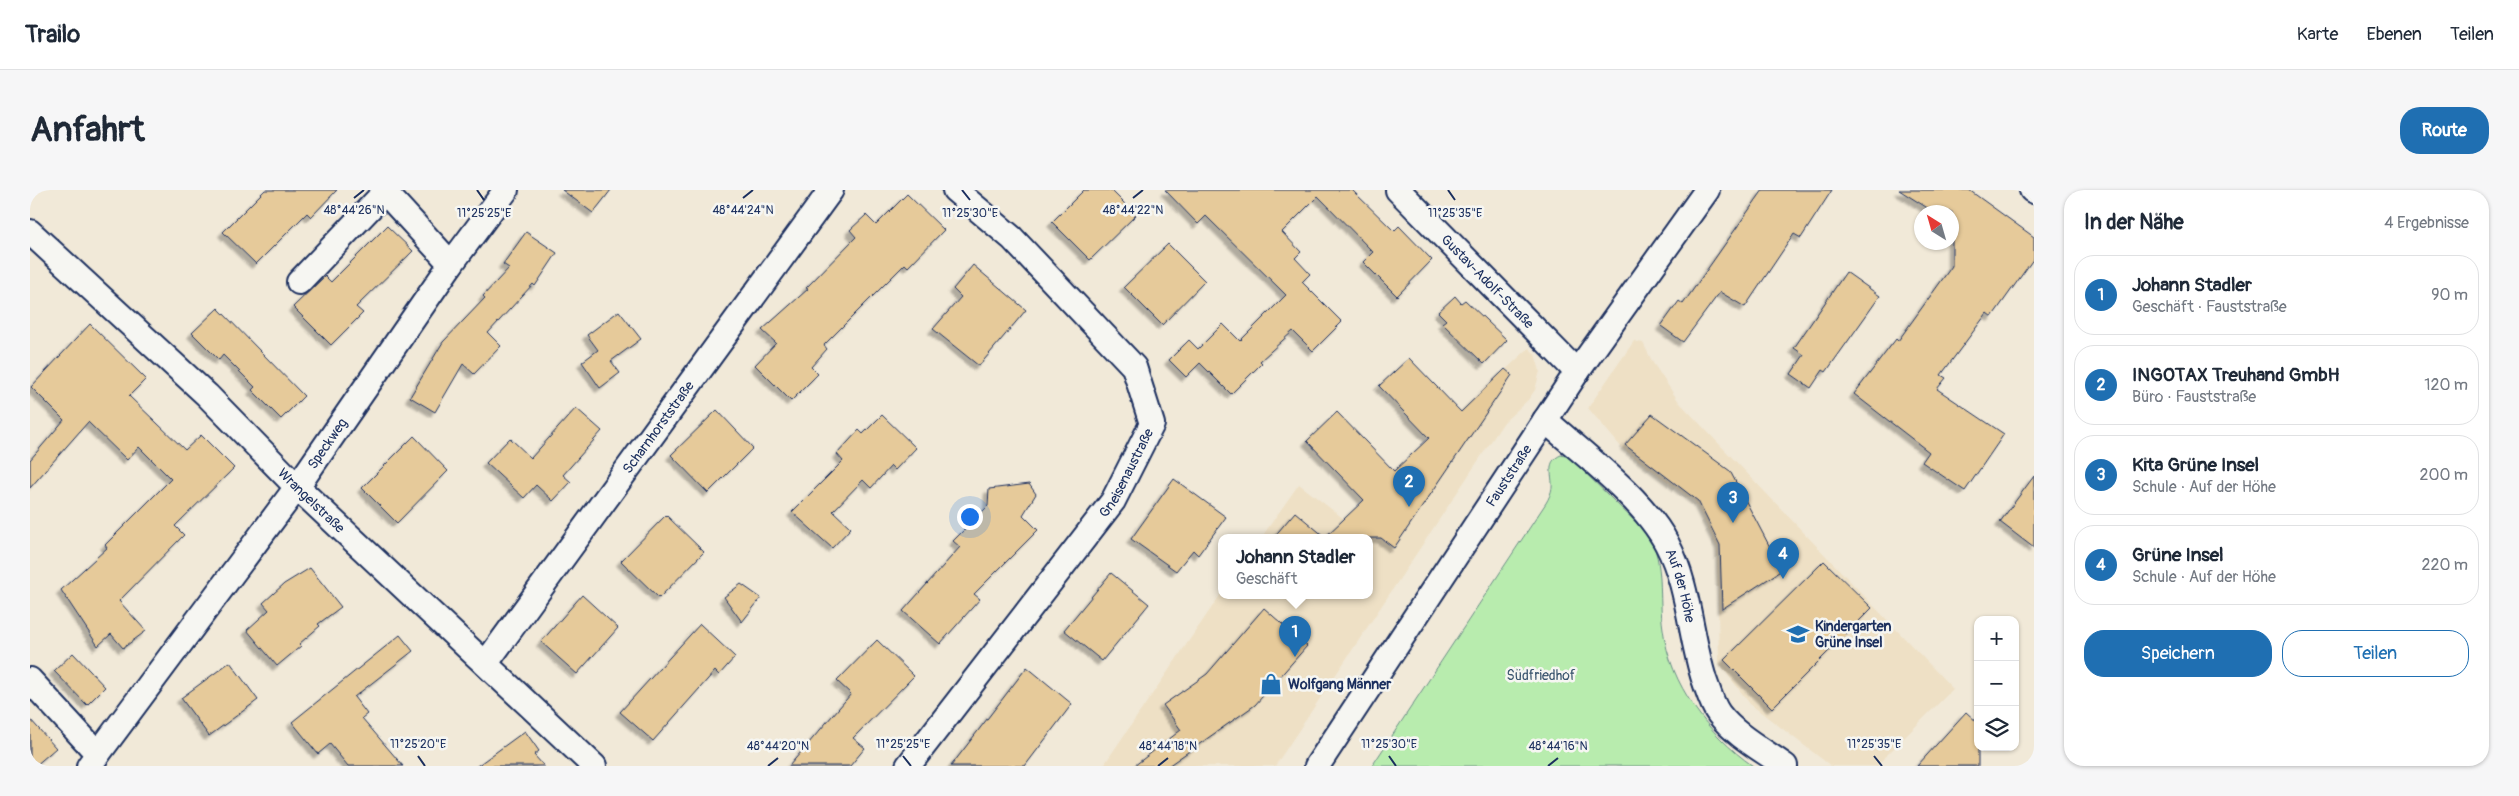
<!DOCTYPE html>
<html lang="de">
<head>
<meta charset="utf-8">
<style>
  :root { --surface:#fff; --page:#f6f6f7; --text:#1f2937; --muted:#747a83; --line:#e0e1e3; --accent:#1f6fb2 }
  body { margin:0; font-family:Pangolin,sans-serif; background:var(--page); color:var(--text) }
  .controls { position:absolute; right:15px; bottom:15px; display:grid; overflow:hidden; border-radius:10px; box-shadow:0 1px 4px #0004 }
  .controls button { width:45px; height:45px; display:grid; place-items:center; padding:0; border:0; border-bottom:1px solid var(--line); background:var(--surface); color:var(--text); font:25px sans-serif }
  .compass { position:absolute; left:1884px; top:15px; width:45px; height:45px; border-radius:50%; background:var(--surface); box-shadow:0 1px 4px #0004; rotate:323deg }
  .you { position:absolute; left:939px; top:326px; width:18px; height:18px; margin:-12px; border:4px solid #fff; border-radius:50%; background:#1a73e8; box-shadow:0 0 0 8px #1a73e833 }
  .badge { display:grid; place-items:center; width:32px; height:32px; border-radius:50%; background:var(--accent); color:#fff; font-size:16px; font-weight:700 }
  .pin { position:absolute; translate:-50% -41px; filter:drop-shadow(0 1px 2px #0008) }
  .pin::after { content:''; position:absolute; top:26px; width:18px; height:15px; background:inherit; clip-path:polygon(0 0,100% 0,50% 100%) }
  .popup { position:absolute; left:1188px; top:344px; width:155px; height:65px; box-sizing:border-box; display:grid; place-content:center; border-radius:10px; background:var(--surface); filter:drop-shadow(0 1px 4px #0005); font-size:16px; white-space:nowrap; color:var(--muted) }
  .popup b { font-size:19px; color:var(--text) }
  .popup::after { content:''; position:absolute; left:50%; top:100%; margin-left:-10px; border:10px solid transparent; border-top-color:var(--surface) }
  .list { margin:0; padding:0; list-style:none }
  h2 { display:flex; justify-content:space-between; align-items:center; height:65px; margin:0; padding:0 20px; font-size:21px }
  h2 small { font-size:16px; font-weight:400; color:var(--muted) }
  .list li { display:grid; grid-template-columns:32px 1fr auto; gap:15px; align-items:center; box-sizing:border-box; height:80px; margin:0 10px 10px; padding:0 10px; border:1px solid var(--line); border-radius:20px }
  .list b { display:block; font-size:19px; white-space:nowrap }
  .list p { margin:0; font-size:16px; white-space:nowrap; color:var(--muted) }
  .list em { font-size:16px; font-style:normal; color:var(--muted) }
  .actions { display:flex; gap:10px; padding:15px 20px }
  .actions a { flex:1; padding:11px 0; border:1px solid var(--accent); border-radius:20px; text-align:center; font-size:18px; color:var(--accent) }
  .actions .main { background:var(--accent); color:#fff }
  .icon { flex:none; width:28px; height:28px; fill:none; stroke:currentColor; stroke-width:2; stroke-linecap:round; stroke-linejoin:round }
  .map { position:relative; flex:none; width:2004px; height:576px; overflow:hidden; border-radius:20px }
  header { display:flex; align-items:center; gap:30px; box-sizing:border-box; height:70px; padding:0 25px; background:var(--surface); border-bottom:1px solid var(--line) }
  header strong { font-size:24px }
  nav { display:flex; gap:28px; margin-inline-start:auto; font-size:18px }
  .intro { display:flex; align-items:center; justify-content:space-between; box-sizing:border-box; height:120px; padding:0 30px }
  h1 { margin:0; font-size:35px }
  .button { padding:12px 22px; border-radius:20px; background:var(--accent); color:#fff; font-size:18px; font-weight:700 }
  main { display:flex; gap:30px; padding:0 30px }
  aside { flex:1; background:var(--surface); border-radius:20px; box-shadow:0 1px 4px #0004 }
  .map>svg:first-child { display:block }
  .built { fill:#eee0c5 }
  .green { fill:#b8ecae; stroke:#6a8e86 }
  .building { fill:#e6ca9a; stroke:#1b2f5e; filter:url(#shadow) }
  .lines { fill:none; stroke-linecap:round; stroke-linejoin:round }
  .minor-casing { stroke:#1b2f5e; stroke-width:28 }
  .minor { stroke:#f6f6f2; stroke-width:24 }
  .ticks { fill:none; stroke:#1b2f5e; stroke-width:2 }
  .labels { text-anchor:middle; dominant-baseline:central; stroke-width:5; stroke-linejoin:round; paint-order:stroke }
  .street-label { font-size:14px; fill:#1b2f5e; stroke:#f6f6f2 }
  .poi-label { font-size:14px; font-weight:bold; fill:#1b2f5e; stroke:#f6f6f2; text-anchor:start }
  .park-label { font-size:14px; fill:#3a556e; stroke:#f6f6f2 }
  .ticks-label { font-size:12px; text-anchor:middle; fill:#1b2f5e; stroke:#f6f6f2; stroke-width:5; stroke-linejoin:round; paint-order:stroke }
</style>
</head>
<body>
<header>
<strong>Trailo</strong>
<nav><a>Karte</a><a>Ebenen</a><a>Teilen</a></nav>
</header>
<div class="intro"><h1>Anfahrt</h1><a class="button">Route</a></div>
<main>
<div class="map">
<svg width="2004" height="576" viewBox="0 0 2004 576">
  <defs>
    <filter id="shadow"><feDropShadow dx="-4.5" dy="4.5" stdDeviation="1" flood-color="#0004"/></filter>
  </defs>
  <rect width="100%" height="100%" fill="#f1e9d8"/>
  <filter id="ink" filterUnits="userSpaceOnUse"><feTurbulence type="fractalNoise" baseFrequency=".02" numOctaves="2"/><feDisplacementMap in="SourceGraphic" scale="10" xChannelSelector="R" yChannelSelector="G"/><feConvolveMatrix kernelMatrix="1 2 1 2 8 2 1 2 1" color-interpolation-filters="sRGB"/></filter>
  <g filter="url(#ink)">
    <g class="built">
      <polygon points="1604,151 1613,153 1623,173 1649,212 1923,499 1846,576 1801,576 1720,514 1689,473 1687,357 1665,312 1592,258 1558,218"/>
      <polygon points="1499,158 1505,164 1510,181 1505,200 1498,210 1474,232 1245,576 1073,576 1191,404 1339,406 1339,348 1231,348 1269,294 1314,329"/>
    </g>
    <path class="green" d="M1531 265 1539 267 1619 345C1635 375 1628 406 1633 439 1640 495 1678 544 1723 576H1342L1516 313C1519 308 1521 303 1522 298 1523 284 1515 272 1531 265Z"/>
    <g class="building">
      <polygon points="235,0 307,0 281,27 277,23 226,74 193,42"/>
      <polygon points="532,0 581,0 563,23"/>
      <polygon points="1054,0 1081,0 1106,25 1060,70 1022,32"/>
      <polygon points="1135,0 1322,0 1364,41 1369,36 1402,70 1367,106 1333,72 1343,62 1288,6 1252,42 1271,62 1265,68 1280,84 1272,92 1312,132 1283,161 1263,141 1230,171 1232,173 1201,204 1170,173 1156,187 1139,170 1159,150 1168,159 1193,134 1210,151 1256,105 1176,26 1168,34"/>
      <polygon points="1733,0 1802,0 1771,48 1764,44 1715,117 1690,102 1653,152 1631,136 1649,111 1653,114"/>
      <polygon points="1869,0 1939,0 2004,47 2004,68 1962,127 1957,123 1911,185 1916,188 1907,199 1974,244 1935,301 1892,272 1899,262 1824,204 1866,149 1868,151 1922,76 1922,22 1904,22"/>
      <polygon points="877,4 914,40 878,77 875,74 794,155 797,159 781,177 788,184 761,211 725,175 746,153 732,140 778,99 776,98 826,47 820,40 836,25 846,35"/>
      <polygon points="357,36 383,61 326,117 333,123 301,155 263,117 295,86 301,92"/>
      <polygon points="496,42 527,63 505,96 503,94 458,143 471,156 444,184 433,174 405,222 380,207 413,152 455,108 453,106 479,78 473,74"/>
      <polygon points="1138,54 1175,91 1132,135 1094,97"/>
      <polygon points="943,75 996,120 949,176 903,139 931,107 923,99"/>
      <polygon points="1816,82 1850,106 1796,182 1793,180 1781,198 1761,184 1774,165 1764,158"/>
      <polygon points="1425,106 1431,113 1435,110 1477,150 1454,174 1412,133 1416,130 1408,122"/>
      <polygon points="188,118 274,206 251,229 222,200 225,197 193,165 189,170 162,143"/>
      <polygon points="589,121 611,149 581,171 590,183 570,198 552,172 568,160 557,145"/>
      <polygon points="60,134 116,189 99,206 155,260 171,245 204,278 145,336 154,345 89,411 116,441 93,458 81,444 68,456 31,400 77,358 75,355 141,289 109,257 97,270 58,232 0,298 0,270 34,230 1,197"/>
      <polygon points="1379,168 1431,222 1475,179 1482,185 1364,358 1351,348 1243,348 1265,322 1295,347 1334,310 1277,251 1307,222 1364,281 1399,248 1349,196"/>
      <polygon points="546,218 572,241 533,285 541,292 523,311 506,295 494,308 456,273 480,248 501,268"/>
      <polygon points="687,220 723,258 678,303 641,265"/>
      <polygon points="1622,224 1700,281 1752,380 1692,419 1690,355 1668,311 1595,255"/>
      <polygon points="852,225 886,258 865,280 861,276 841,298 833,290 803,321 821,338 802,358 762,322 813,271 807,264 829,240 833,244"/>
      <polygon points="384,246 418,281 367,333 332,298"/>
      <polygon points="2004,286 2004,358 1970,332"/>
      <polygon points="1144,289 1196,327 1168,365 1163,360 1146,381 1101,349"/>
      <polygon points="999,294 1006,304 993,325 1008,340 944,404 950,409 910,454 873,421 930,357 923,351 958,316 959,299"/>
      <polygon points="636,325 674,362 629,408 591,371"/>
      <polygon points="1794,371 1842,418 1742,518 1694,470"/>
      <polygon points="280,378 311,417 288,434 290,436 269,454 271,456 247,476 217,440 239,420 233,413 254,394"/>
      <polygon points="1081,383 1119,414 1072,471 1034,440"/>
      <polygon points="711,394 731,408 712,432 694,407"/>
      <polygon points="552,405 588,438 547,484 511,452"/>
      <polygon points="1234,418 1277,456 1225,515 1138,576 1104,576 1151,540 1133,515 1177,484"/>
      <polygon points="670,434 705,467 689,485 685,481 623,551 590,522"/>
      <polygon points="370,445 383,461 324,507 337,524 332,528 373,576 318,576 300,554 288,564 262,532"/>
      <polygon points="847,450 884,486 823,548 835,558 820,576 759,576 821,504 807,491"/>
      <polygon points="43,463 75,497 57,515 24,481"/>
      <polygon points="200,472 228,510 179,546 151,508"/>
      <polygon points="997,477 1042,514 995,576 921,576"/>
      <polygon points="1936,522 1948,533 1948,576 1887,576"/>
      <polygon points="0,529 26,558 5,576 0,576"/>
      <polygon points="495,541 509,561 504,565 514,576 447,576"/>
    </g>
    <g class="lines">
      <g class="minor-casing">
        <g id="minor">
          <polyline points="353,0 421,74"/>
          <path id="s1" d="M1368 0 1547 182"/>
          <polyline points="2002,0 2004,1"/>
          <path id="s2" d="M0 42 177 205 267 297 564 576"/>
          <polyline points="269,92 357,0"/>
          <path id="s3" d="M1515 230C1553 264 1614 309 1637 354 1659 396 1660 445 1674 489 1678 500 1682 515 1689 524 1706 546 1733 560 1755 576"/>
          <path id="s4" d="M456 473 801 0"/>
          <polyline points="0,490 68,564"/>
          <path id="s5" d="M59 576 267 297 421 74 476 0"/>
          <path id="s6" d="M878 576 1083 311 1122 234 1104 177 982 48 925 0"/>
          <path id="s7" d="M1287 576 1547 182 1677 0"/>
        </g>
      </g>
      <use href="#minor" class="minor"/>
    </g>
  </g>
  <path class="ticks" d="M447 0 454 10M932 0 940 10M1418 0 1425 10M324 8 334 0M713 8 723 0M1103 8 1113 0M388 566 395 576M873 566 881 576M1359 566 1366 576M1844 566 1852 576M738 576 748 568M1128 576 1138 568M1518 576 1528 568"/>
  <defs>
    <g id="school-bare" transform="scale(1.725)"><path d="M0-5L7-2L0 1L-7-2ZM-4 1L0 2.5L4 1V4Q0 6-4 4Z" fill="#1f6fb2" stroke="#f6f6f2" stroke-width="2.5" paint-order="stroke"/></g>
    <g id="shop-bare" transform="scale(1.725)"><path d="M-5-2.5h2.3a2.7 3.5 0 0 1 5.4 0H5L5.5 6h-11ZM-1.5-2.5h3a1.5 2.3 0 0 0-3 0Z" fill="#1f6fb2" stroke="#f6f6f2" stroke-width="2.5" paint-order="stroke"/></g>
  </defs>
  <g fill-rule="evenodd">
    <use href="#school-bare" x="1768" y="444"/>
    <use href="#shop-bare" x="1241" y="494"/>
  </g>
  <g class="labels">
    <g class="street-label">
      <text stroke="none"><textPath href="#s1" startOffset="128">Gustav-Adolf-Straße</textPath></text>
      <text stroke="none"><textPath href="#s4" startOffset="292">Scharnhorststraße</textPath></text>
      <text stroke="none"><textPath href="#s5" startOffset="401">Speckweg</textPath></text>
      <text stroke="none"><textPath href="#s6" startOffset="366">Gneisenaustraße</textPath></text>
      <text stroke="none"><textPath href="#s7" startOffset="348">Fauststraße</textPath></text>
      <text stroke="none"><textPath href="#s2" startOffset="389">Wrangelstraße</textPath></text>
      <text stroke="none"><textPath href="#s3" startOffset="219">Auf der Höhe</textPath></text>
    </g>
    <g class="poi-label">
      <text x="1785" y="436">Kindergarten<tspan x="1785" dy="16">Grüne Insel</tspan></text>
      <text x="1258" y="494">Wolfgang Männer</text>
    </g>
    <g class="park-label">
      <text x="1511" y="485">Südfriedhof</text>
    </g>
  </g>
  <g class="ticks-label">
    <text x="324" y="24">48°44'26"N</text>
    <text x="713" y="24">48°44'24"N</text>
    <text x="1103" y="24">48°44'22"N</text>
    <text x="454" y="27">11°25'25"E</text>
    <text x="940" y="27">11°25'30"E</text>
    <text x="1425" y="27">11°25'35"E</text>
    <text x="388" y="558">11°25'20"E</text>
    <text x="873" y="558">11°25'25"E</text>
    <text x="1359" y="558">11°25'30"E</text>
    <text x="1844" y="558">11°25'35"E</text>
    <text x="748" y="560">48°44'20"N</text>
    <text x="1138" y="560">48°44'18"N</text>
    <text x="1528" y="560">48°44'16"N</text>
  </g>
</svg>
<div class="controls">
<button>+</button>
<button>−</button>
<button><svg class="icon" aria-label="layers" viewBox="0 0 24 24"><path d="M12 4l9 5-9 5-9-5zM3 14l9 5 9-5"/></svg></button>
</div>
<svg class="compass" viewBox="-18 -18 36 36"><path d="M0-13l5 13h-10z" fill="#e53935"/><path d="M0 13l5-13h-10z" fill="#747a83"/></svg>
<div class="you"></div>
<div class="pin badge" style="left:1265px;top:467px">1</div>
<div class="popup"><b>Johann Stadler</b>Geschäft</div>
<div class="pin badge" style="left:1379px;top:317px">2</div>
<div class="pin badge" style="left:1703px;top:333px">3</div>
<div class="pin badge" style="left:1753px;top:389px">4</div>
</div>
<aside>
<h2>In der Nähe<small>4 Ergebnisse</small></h2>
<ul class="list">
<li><span class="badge">1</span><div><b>Johann Stadler</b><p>Geschäft · Fauststraße</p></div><em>90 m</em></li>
<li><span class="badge">2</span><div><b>INGOTAX Treuhand GmbH</b><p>Büro · Fauststraße</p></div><em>120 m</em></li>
<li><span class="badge">3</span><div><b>Kita Grüne Insel</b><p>Schule · Auf der Höhe</p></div><em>200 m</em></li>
<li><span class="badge">4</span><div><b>Grüne Insel</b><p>Schule · Auf der Höhe</p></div><em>220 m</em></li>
</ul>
<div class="actions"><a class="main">Speichern</a><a>Teilen</a></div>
</aside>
</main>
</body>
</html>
